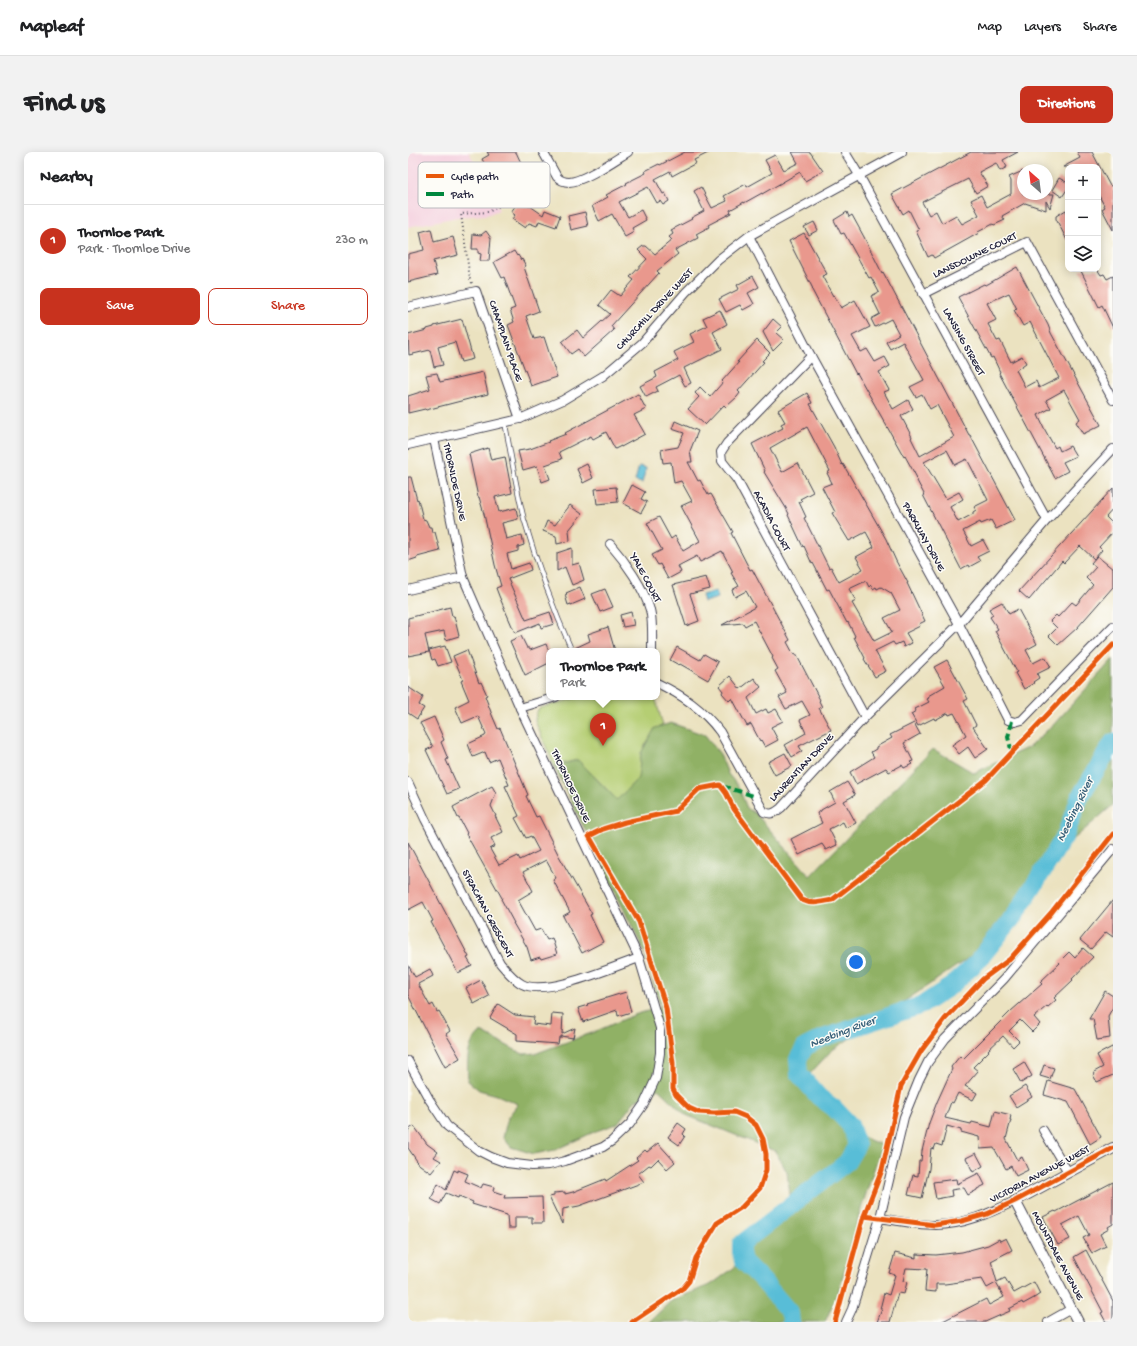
<!DOCTYPE html>
<html lang="en">
<head>
<meta charset="utf-8">
<style>
  :root { --surface:#fff; --page:#f2f2f2; --text:#202124; --muted:#757577; --line:#e0e0e0; --accent:#c8321e }
  body { margin:0; font-family:"Gochi Hand",sans-serif; background:var(--page); color:var(--text) }
  .controls { position:absolute; right:12px; top:12px; display:grid; overflow:hidden; border-radius:8px; box-shadow:0 2px 10px #0003 }
  .controls button { width:36px; height:36px; display:grid; place-items:center; padding:0; border:0; border-bottom:1px solid var(--line); background:var(--surface); color:var(--text); font:20px sans-serif }
  .compass { position:absolute; left:609px; top:12px; width:36px; height:36px; border-radius:50%; background:var(--surface); box-shadow:0 2px 10px #0003; rotate:332deg }
  .you { position:absolute; left:448px; top:810px; width:14px; height:14px; margin:-10px; border:3px solid #fff; border-radius:50%; background:#1a73e8; box-shadow:0 0 0 6px #1a73e833 }
  .badge { display:grid; place-items:center; width:26px; height:26px; border-radius:50%; background:var(--accent); color:#fff; font-size:13px; font-weight:700 }
  .pin { position:absolute; translate:-50% -33px; filter:drop-shadow(0 1px 2px #0008) }
  .pin::after { content:''; position:absolute; top:21px; width:14px; height:12px; background:inherit; clip-path:polygon(0 0,100% 0,50% 100%) }
  .popup { position:absolute; left:138px; top:496px; width:114px; height:52px; box-sizing:border-box; display:grid; place-content:center; border-radius:8px; background:var(--surface); filter:drop-shadow(0 1px 3px #0005); font-size:13px; white-space:nowrap; color:var(--muted) }
  .popup b { font-size:15px; color:var(--text) }
  .popup::after { content:''; position:absolute; left:50%; top:100%; margin-left:-8px; border:8px solid transparent; border-top-color:var(--surface) }
  .list { margin:0; padding:0; list-style:none }
  h2 { display:flex; justify-content:space-between; align-items:center; height:52px; margin:0; padding:0 16px; font-size:17px }
  h2 small { font-size:13px; font-weight:400; color:var(--muted) }
  .list li { display:grid; grid-template-columns:26px 1fr auto; gap:12px; align-items:center; box-sizing:border-box; height:72px; padding:0 16px; border-top:1px solid var(--line) }
  .list b { display:block; font-size:15px; white-space:nowrap }
  .list p { margin:0; font-size:13px; white-space:nowrap; color:var(--muted) }
  .list em { font-size:13px; font-style:normal; color:var(--muted) }
  .actions { display:flex; gap:8px; padding:12px 16px }
  .actions a { flex:1; padding:9px 0; border:1px solid var(--accent); border-radius:8px; text-align:center; font-size:14px; color:var(--accent) }
  .actions .main { background:var(--accent); color:#fff }
  .icon { flex:none; width:22px; height:22px; fill:none; stroke:currentColor; stroke-width:2; stroke-linecap:round; stroke-linejoin:round }
  .map { position:relative; flex:none; width:705px; height:1170px; overflow:hidden; border-radius:8px }
  header { display:flex; align-items:center; gap:24px; box-sizing:border-box; height:56px; padding:0 20px; background:var(--surface); border-bottom:1px solid var(--line) }
  header strong { font-size:19px }
  nav { display:flex; gap:22px; margin-inline-start:auto; font-size:14px }
  .intro { display:flex; align-items:center; justify-content:space-between; box-sizing:border-box; height:96px; padding:0 24px }
  h1 { margin:0; font-size:28px }
  .button { padding:10px 18px; border-radius:8px; background:var(--accent); color:#fff; font-size:14px; font-weight:700 }
  main { display:flex; gap:24px; padding:0 24px }
  aside { flex:1; background:var(--surface); border-radius:8px; box-shadow:0 2px 10px #0003 }
  .map>svg:first-child { display:block }
  .built { fill:#f4cfde }
  .green { fill:#b5ce73; stroke:#6c7857 }
  .forest { fill:#90b165; stroke:#596a50 }
  .water { fill:#59bdd7; stroke:#3e7089 }
  .lines { fill:none; stroke-linecap:round; stroke-linejoin:round }
  .river { stroke:#59bdd7; stroke-width:18 }
  .building { fill:#e9988d; fill-rule:evenodd }
  .service-casing { stroke:#403f4f; stroke-width:5.5 }
  .minor-casing { stroke:#403f4f; stroke-width:10 }
  .tertiary-casing { stroke:#403f4f; stroke-width:12 }
  .path { stroke:#403f4f; stroke-width:2; stroke-dasharray:1 3; stroke-linecap:butt }
  .service { stroke:#fff; stroke-width:4 }
  .minor { stroke:#fff; stroke-width:8 }
  .tertiary { stroke:#fff; stroke-width:10 }
  .quiet { stroke:#00873e; stroke-width:4; stroke-dasharray:8 4; stroke-linecap:butt }
  .cycleway-casing { stroke:#fdfcf7; stroke-width:8 }
  .cycleway { stroke:#e8590c; stroke-width:5 }
  .labels { text-anchor:middle; dominant-baseline:central; stroke-width:3; stroke-linejoin:round; paint-order:stroke }
  .street-label { font-size:11px; fill:#22223b; stroke:#fdfcf7 }
  .water-label { font-size:12px; font-style:italic; fill:#386079; stroke:#fdfcf7 }
  .key { fill:#fdfcf7; stroke:#bbbbbf; stroke-width:1 }
  .key-label { font-size:11px; fill:#22223b }
</style>
</head>
<body>
<header>
<strong>Mapleaf</strong>
<nav><a>Map</a><a>Layers</a><a>Share</a></nav>
</header>
<div class="intro"><h1>Find us</h1><a class="button">Directions</a></div>
<main>
<aside>
<h2>Nearby<small></small></h2>
<ul class="list">
<li><span class="badge">1</span><div><b>Thornloe Park</b><p>Park · Thornloe Drive</p></div><em>230 m</em></li>
</ul>
<div class="actions"><a class="main">Save</a><a>Share</a></div>
</aside>
<div class="map">
<svg width="705" height="1170" viewBox="0 0 705 1170">
  <rect width="100%" height="100%" fill="#fdfcf7"/>
  <filter id="ink" filterUnits="userSpaceOnUse"><feTurbulence type="fractalNoise" baseFrequency=".025" numOctaves="2"/><feDisplacementMap in="SourceGraphic" scale="8" xChannelSelector="R" yChannelSelector="G"/><feConvolveMatrix kernelMatrix="1 2 1 2 8 2 1 2 1" color-interpolation-filters="sRGB"/></filter>
  <filter id="wash" filterUnits="userSpaceOnUse"><feTurbulence type="fractalNoise" baseFrequency=".012" numOctaves="4" result="noise"/><feDisplacementMap in="SourceGraphic" scale="16" xChannelSelector="R" yChannelSelector="G"/><feGaussianBlur stdDeviation="0.9" result="paint"/><feColorMatrix in="noise" values="0 0 0 0 0 0 0 0 0 0 0 0 0 0 0 0 0 1.4 0 .05"/><feComposite in="paint" operator="in"/></filter>
  <g filter="url(#wash)">
    <rect width="100%" height="100%" fill="#ebe2c0"/>
    <polygon class="built" points="0,0 61,0 91,58 79,63 50,65 0,75"/>
    <polygon class="green" points="171,545 247,545 257,581 241,626 209,648 170,608 146,614 127,569 128,561 132,556"/>
    <path class="forest" d="M705 507V653L638 711 562 805 423 899 397 927 407 948 423 958 434 977 474 993 453 1057 431 1138 417 1170H241L263 1149 304 1132 335 1109 327 1092 376 1055 382 1043 379 1020 367 999 278 963 250 937 227 949 209 972 188 979 147 998 126 1002 103 995 95 985 100 965 110 952 89 943 71 938 60 929C59 911 58 891 73 880L115 902 129 901 186 880 226 863 253 855 236 799 146 614 170 608 209 648 230 626 233 601 247 576 263 571 297 583 312 602 320 622 330 634 339 656 348 662 402 724 525 597 566 621 621 595 647 571Z"/>
    <g class="water">
      <polygon points="231,314 238,316 234,331 227,329"/>
      <polygon points="308,439 310,446 296,450 294,443"/>
    </g>
    <g class="lines">
      <polyline class="river" points="383,1170 382,1161 354,1128 335,1109 333,1100 333,1092 439,1010 449,993 442,973 426,956 411,945 391,922 390,907 397,895 415,886 514,853 543,834 569,810 607,763 657,684 672,645 705,590"/>
    </g>
    <g id="blocks">
      <g class="building">
        <polygon points="79,0 108,0 113,11 109,13 120,33 107,40 98,23 92,27 90,23 84,26 74,7 81,3"/>
        <polygon points="277,0 302,0 286,8 288,11 264,24 262,19 247,27 255,42 257,41 261,49 255,53 252,49 249,51 240,35 211,50 220,65 233,58 238,68 224,76 226,80 217,85 204,62 191,69 184,54 200,45 198,43 219,32 218,31 238,21 237,19 251,12 252,13"/>
        <polygon points="384,0 402,0 415,19 397,29 392,20 354,42 354,41 336,51 336,50 322,58 323,61 300,73 301,75 288,82 290,86 267,98 270,102 249,119 251,121 203,174 206,178 176,205 170,197 163,202 154,190 169,178 175,186 202,162 191,153 203,138 212,144 226,128 222,125 239,107 230,98 235,94 238,94 247,102 264,88 261,85 265,82 263,78 284,67 283,66 296,59 286,39 293,35 304,56 319,49 316,44 338,32 339,35 364,21 357,8 367,3 376,18 390,11"/>
        <polygon points="563,0 610,0 595,8 599,15 592,19 588,11 571,20 580,34 568,41 560,27 514,50 521,63 528,59 534,71 548,63 554,72 571,63 563,48 573,43 579,55 603,42 603,29 601,25 615,19 615,42 646,42 642,56 638,49 638,58 617,51 594,64 597,68 586,73 585,72 570,80 571,81 526,106 524,103 520,105 508,79 511,78 501,58 495,62 484,42"/>
        <polygon points="669,0 684,0 702,34 705,33 705,78 694,57 697,55 690,42 690,15 655,15 672,6"/>
        <polygon points="651,26 660,31 660,36 654,45 644,38"/>
        <polygon points="112,47 135,63 137,58 152,64 148,75 131,69 129,74 121,71 117,76 104,67 107,63 103,60"/>
        <polygon points="658,58 660,63 660,90 648,67 648,64"/>
        <polygon points="177,60 180,74 163,78 160,64"/>
        <path d="M439 60 441 65 444 63 456 85 474 121 475 120 561 283H562L607 368 588 377 583 368 573 372 572 370 555 379 563 394 575 388 581 399 569 405 572 409 561 415 560 413 553 417 515 343 516 342 508 327 509 326 497 304 496 305 449 221 448 222 404 138 405 137 381 89 396 81 419 122 414 124 425 144 426 143 433 156 447 148 462 175 444 184 453 200 459 197 467 210 477 205 482 214 471 220 481 238 476 240 485 257 500 248 505 257 493 264 504 285 503 286 512 304 546 285 529 253 522 257 514 242 508 245 502 235 516 228 495 190 482 197 478 190 491 182 483 167 467 175 463 167 472 162 463 144 471 140 463 125 461 126 436 81 433 82 426 68ZM539 298 547 313 559 307 580 348 566 355 568 358 565 360V362L550 370 542 355 555 347 551 340 538 347 516 310Z"/>
        <polygon points="406,70 410,78 401,83 396,75"/>
        <polygon points="23,77 26,90 45,85 50,103 25,109 29,123 0,130 0,102 16,98 12,80"/>
        <polygon points="78,79 83,86 81,109 72,109 73,102 70,101 70,97 64,97 65,82 73,83"/>
        <polygon points="106,99 109,104 110,103 113,108 114,107 118,114 116,115 131,159 118,164 126,187 136,185 149,225 123,234 100,173 106,170 102,158 107,156 96,125 94,126 86,110"/>
        <path d="M609 115 640 173 643 181 693 273 675 282 668 270 672 267 656 238 638 248 643 256 630 263 637 278 647 296 650 294 652 299 662 294 668 304 655 310 660 319 647 326 591 221 592 220 585 205 583 206 550 145 576 132 577 133 580 132ZM601 141 609 157 606 158 615 174 622 170 651 226 631 236 628 229 617 235 608 218 618 211 614 204 603 210 592 188 589 189 580 172 588 168 579 151Z"/>
        <polygon points="672,117 689,117 693,123 696,122 699,127 705,124 705,176 694,153 691,155"/>
        <polygon points="345,124 351,135 340,141 346,152 335,158 332,153 318,160 311,147 331,137 329,133"/>
        <polygon points="312,158 319,172 305,180 314,197 276,216 283,231 277,234 271,223 248,235 250,239 238,245 232,234 249,225 247,220 270,208 266,200 286,190 282,182 299,174 295,166"/>
        <polygon points="54,167 65,207 53,210 47,190 30,195 35,213 26,215 22,198 1,203 0,183 19,178 19,177 26,175 26,174"/>
        <polygon points="365,167 374,175 368,181 376,188 365,199 355,180"/>
        <polygon points="349,188 362,201 354,209 356,210 330,239 332,241 329,245 318,255 316,253 297,273 280,257 291,245 287,241 292,235 302,245 315,230 314,229 331,210 329,210"/>
        <polygon points="75,220 80,242 18,258 17,257 0,261 0,244 22,237 18,223 29,221 32,230"/>
        <path d="M399 241 404 251 402 252 426 295 434 313 435 312 478 387 488 409 500 431H499L517 469 511 472 512 474 498 481 504 491 496 495 494 490 487 493 485 490 467 499 478 519 467 525 456 507 457 506 446 485 447 484 440 470 439 471 421 437 419 438 405 411 404 412 396 394 395 395 380 363 381 362 378 356 356 320 357 319 344 292 375 276 373 272 377 270 370 258ZM399 275 422 319 419 321 424 331 414 335 427 360 424 361 441 389 458 380 466 395 448 405 455 417 431 430 423 415 421 416 396 366 398 365 391 350 394 349 392 347 405 340 390 311 374 320 362 296ZM458 429 461 435 463 433 465 437 468 435 469 437 473 435 483 441 492 458 476 466 484 480 466 489 444 451 448 449 441 437Z"/>
        <polygon points="230,242 238,257 226,263 237,282 213,295 213,294 207,297 198,280 185,287 183,284 151,300 154,307 137,313 142,327 134,330 129,314 115,318 110,299 122,297 141,290 140,289 158,282 157,281"/>
        <polygon points="267,269 290,279 282,299 284,310 280,310 290,329 292,328 300,343 303,342 325,380 323,381 342,418 344,417 382,488 379,490 386,503 388,502 412,548 411,549 414,555 411,556 423,578 391,594 394,599 384,605 377,593 398,581 392,568 402,563 394,549 378,557 371,545 379,541 367,519 370,517 364,506 365,505 346,469 337,474 335,471 314,473 347,455 338,439 327,445 324,438 331,434 323,421 325,420 314,399 292,410 289,404 270,414 273,420 260,427 252,412 250,413 244,403 254,398 239,371 251,365 263,387 267,384 275,399 292,389 273,354 284,349 273,329 266,331 263,310 255,311 253,298 270,295 276,281 264,277"/>
        <polygon points="80,296 83,308 97,305 104,341 87,345 91,360 108,356 110,367 94,371 98,387 114,383 116,393 110,395 110,399 99,402 103,417 121,411 123,418 100,427 118,468 142,460 146,472 133,476 132,471 107,481 91,444 88,436 93,434 87,413 76,362 71,345 70,345 61,302"/>
        <polygon points="179,312 185,326 175,331 169,317"/>
        <polygon points="0,325 3,325 9,348 10,347 15,367 18,368 21,375 23,375 24,380 27,380 32,399 9,405 9,406 0,409"/>
        <polygon points="224,333 237,340 233,347 239,350 233,361 215,351"/>
        <polygon points="208,335 210,350 189,352 187,337"/>
        <polygon points="705,336 705,357 698,365 705,372 705,380 691,395 694,398 686,407 672,394 656,411 654,409 621,448 611,439"/>
        <polygon points="162,353 174,362 161,378 162,389 149,392 148,384 135,379 139,369 147,373"/>
        <polygon points="164,396 164,413 171,411 176,428 164,433 157,415 149,419 149,401"/>
        <polygon points="689,404 705,417 705,435 669,476 650,493 641,484 649,476 642,469 648,463 650,465 664,450 668,453 685,433 678,426 688,415 683,411"/>
        <polygon points="298,425 302,437 282,442 291,469 278,474 265,433"/>
        <polygon points="172,435 177,447 163,453 163,452 160,453 157,443 159,442 158,441"/>
        <polygon points="197,437 205,455 192,460 184,442"/>
        <polygon points="594,450 601,462 610,457 629,492 618,498 625,511 637,505 643,515 629,522 631,526 625,530 626,531 616,537 607,521 609,520 587,479 590,477 582,465 585,463 581,457"/>
        <polygon points="42,455 44,464 46,464 51,484 38,488 36,479 17,483 21,500 0,504 0,466"/>
        <polygon points="223,460 226,473 215,475 212,463"/>
        <polygon points="200,475 207,499 167,499 167,496 182,489 180,482"/>
        <polygon points="113,484 119,496 121,496 122,498 138,492 141,500 141,511 117,523 102,489"/>
        <polygon points="37,494 43,510 30,514 27,507 24,508 21,498"/>
        <polygon points="269,495 292,508 296,502 310,510 300,528 272,512 271,513 262,508"/>
        <polygon points="59,498 71,531 73,530 79,543 77,544 84,563 90,577 92,576 120,643 118,644 128,665 131,664 151,704 184,762 182,763 195,790 174,801 155,764 162,760 145,728 148,726 138,708 115,720 125,739 110,748 127,779 133,777 139,788 144,786 149,802 133,807 132,805 123,808 119,795 105,771 106,771 93,747 94,746 58,682 59,681 51,666 50,666 45,655 84,634 88,641 83,654 88,664 87,664 95,680 83,686 87,694 82,697 91,713 110,704 112,708 131,699 123,684 118,686 107,666 111,664 97,634 101,633 90,606 81,610 77,600 65,605 60,592 77,584 78,582 70,564 54,571 47,555 61,548 53,529 55,528 45,504"/>
        <polygon points="539,508 560,547 556,549 568,573 565,575 580,597 567,606 560,595 551,602 544,593 558,583 546,561 541,563 540,561 527,568 526,566 510,574 503,562 508,559 507,557 521,550 519,547 521,546 520,544 537,534 526,515"/>
        <polygon points="322,524 332,537 346,526 353,535 340,546 348,562 358,557 360,561 368,557 375,569 363,575 370,588 357,595 353,588 352,589 343,572 339,574 324,546 321,549 314,541 315,539 311,534"/>
        <polygon points="0,535 15,545 11,553 16,556 9,567 0,561"/>
        <polygon points="26,565 36,588 33,590 40,607 38,608 51,637 39,642 18,598 25,595 12,571"/>
        <polygon points="506,571 512,582 496,591 505,609 502,610 504,612 496,616 494,613 481,620 478,616 448,632 442,620 466,605 463,600 468,597 468,595 484,586 482,583"/>
        <polygon points="377,601 384,614 367,623 360,610"/>
        <polygon points="439,630 447,643 436,649 448,671 438,676 435,670 421,677 429,693 418,698 414,692 391,703 383,687 414,671 409,661 413,659 413,658 427,650 422,640"/>
        <polygon points="0,690 61,805 59,806 64,814 50,821 23,770 25,769 15,750 0,758"/>
        <polygon points="705,748 705,785 698,780 683,797 672,788"/>
        <polygon points="675,796 685,805 664,827 665,828 646,846 648,848 640,855 639,854 626,865 632,872 624,880 612,868 601,879 611,889 605,895 595,884 580,898 581,899 565,915 570,919 557,934 569,941 565,948 550,941 545,951 543,950 537,966 563,972 564,970 583,975 587,959 603,963 602,968 603,968 598,987 609,1008 614,1005 620,1018 608,1024 603,1014 598,1017 586,996 572,997 571,985 553,980 553,978 539,974 534,994 528,992 526,997 523,996 521,1017 514,1046 500,1043 505,1023 510,1024 511,1009 513,1009 514,999 521,971 529,950 544,917 543,915 552,904 555,907 603,859 634,832 632,830 652,811 651,810 661,800 667,806"/>
        <polygon points="0,813 7,825 22,817 25,824 10,832 22,854 25,852 29,860 31,859 42,879 38,882 52,906 37,915 0,843"/>
        <polygon points="73,828 81,844 66,852 58,836"/>
        <polygon points="697,839 705,844 705,855 700,864 702,886 689,888 685,867 681,867"/>
        <polygon points="218,840 223,860 210,864 209,858 175,870 170,856 180,853 179,852"/>
        <polygon points="90,852 107,863 126,865 125,872 143,874 144,861 155,862 154,882 167,876 165,886 153,884 153,886 151,886 150,892 109,889 109,882 82,866"/>
        <polygon points="704,895 705,895 705,923 689,930 685,923 687,922 686,920 695,915 689,903"/>
        <polygon points="616,910 624,924 613,931 605,917"/>
        <polygon points="636,913 646,916 642,927 632,924"/>
        <polygon points="640,929 667,937 693,985 682,992 660,950 636,943"/>
        <polygon points="617,934 624,945 608,955 601,944"/>
        <polygon points="270,971 278,977 275,982 277,984 271,993 260,985"/>
        <polygon points="6,974 19,992 30,1000 26,1005 33,1009 23,1021 8,1010 9,1009 0,996 0,978"/>
        <polygon points="250,991 267,1010 259,1017 250,1007 243,1014 241,1013 230,1022 236,1030 171,1054 155,1057 154,1072 141,1045 146,1044 146,1041 157,1040 157,1042 165,1040 197,1027 198,1029 230,1008 228,1006 237,998 239,1000"/>
        <polygon points="568,1001 575,1014 565,1020 558,1006"/>
        <polygon points="46,1018 50,1020 50,1018 60,1022 57,1029 73,1036 75,1032 86,1035 85,1039 97,1043 96,1046 134,1045 135,1071 124,1071 124,1065 107,1065 107,1076 100,1076 99,1063 64,1052 65,1050 51,1044 50,1046 38,1041 32,1052 23,1047 30,1032 38,1038"/>
        <polygon points="571,1021 577,1033 569,1037 569,1038 560,1043 556,1036 543,1038 544,1044 528,1047 525,1030 548,1027 549,1032"/>
        <polygon points="705,1030 705,1072 700,1075 701,1077 692,1082 698,1094 684,1101 675,1086 681,1083 671,1064 654,1073 662,1087 650,1093 635,1065 647,1059 648,1060"/>
        <polygon points="598,1086 604,1098 583,1109 589,1130 597,1126 606,1141 626,1130 632,1142 626,1146 615,1152 614,1150 601,1157 602,1159 577,1170 533,1170 578,1147 581,1153 596,1145 588,1131 579,1136 574,1127 537,1132 528,1132 528,1140 517,1139 519,1117 498,1116 495,1129 499,1130 496,1142 490,1141 482,1170 469,1170 474,1157 472,1157 476,1141 481,1143 487,1123 481,1121 487,1101 508,1106 508,1102 528,1103 554,1100 580,1093 591,1087 592,1089"/>
        <polygon points="678,1098 705,1149 705,1170 698,1170 693,1161 695,1160 666,1105"/>
      </g>
    </g>
  </g>
  <g filter="url(#ink)">
    <use href="#blocks" fill-opacity="0" stroke="#403f4f" stroke-width="1"/>
    <g class="lines">
      <g class="service-casing">
        <path id="service" d="M97 271C103 303 108 335 116 367 129 412 145 456 164 499"/>
      </g>
      <g class="minor-casing">
        <g id="minor">
          <path d="M135 0 149 25C152 28 156 30 161 30 175 30 207 8 220 0"/>
          <polyline points="437,0 451,23 639,368"/>
          <polyline points="341,84 403,204 551,472 600,568 607,570 614,568 705,474"/>
          <polyline points="515,142 619,90 705,248"/>
          <polyline points="0,155 68,139 112,267"/>
          <polyline points="403,204 319,291 313,300 314,309 329,328 457,565"/>
          <polyline points="0,293 112,267 155,248 195,224 234,191 278,140 310,108 341,84 494,0"/>
          <path d="M202 392C217 409 236 436 242 458 245 468 244 488 244 499"/>
          <polyline points="0,438 55,425"/>
          <path d="M249 531C274 543 295 557 312 580L356 660C363 663 367 661 373 656L457 565 551 472 639 368 705 297"/>
          <polyline points="112,556 148,545"/>
          <path d="M0 630 17 667 92 811C98 818 105 827 114 832 138 845 205 815 231 806"/>
          <polyline points="0,909 21,947 39,974 71,999 83,1005 99,1011 124,1014 141,1013 157,1009 195,995 204,989 222,972 236,952 248,926 252,901 252,876 231,806 112,556 55,425 26,287"/>
          <polyline points="635,978 660,1020"/>
          <path d="M472 1066C490 1069 509 1073 527 1073 556 1073 582 1061 607 1049"/>
          <polyline points="438,1170 444,1157 472,1066 496,965 511,928 520,910 537,887 596,827 705,697"/>
          <polyline points="640,1170 663,1157"/>
        </g>
      </g>
      <g class="tertiary-casing">
        <polyline id="tertiary" points="670,1170 607,1049 705,996"/>
      </g>
      <polyline class="path" points="64,131 62,127 53,62 80,60 142,29"/>
      <use href="#service" class="service"/>
      <use href="#minor" class="minor"/>
      <use href="#tertiary" class="tertiary"/>
      <g class="quiet">
        <polyline points="604,569 600,585 604,601"/>
        <polyline points="314,634 346,644"/>
      </g>
      <g class="cycleway-casing">
        <g id="cycleway">
          <polyline points="456,1064 527,1073 554,1069 579,1062 607,1049 705,996"/>
          <path d="M224 1170 275 1136 281 1129 288 1106 309 1071 334 1055 352 1036 358 1018V1002L355 987 348 973 338 965 326 960 306 961 290 960 281 956 268 943 265 937V911L258 856 231 770 181 684 195 677 217 670 268 659 291 637 312 633 318 641 326 657 394 748C404 753 413 750 424 748L578 628 705 493"/>
          <polyline points="427,1170 456,1064 474,1018 493,934 513,899 537,867 575,827 602,807 643,761 705,682"/>
        </g>
      </g>
      <use href="#cycleway" class="cycleway"/>
    </g>
  </g>
  <g class="labels">
    <g class="street-label">
      <text transform="translate(567 104) rotate(-26)">LANSDOWNE COURT</text>
      <text transform="translate(247 158) rotate(-47)">CHURCHILL DRIVE WEST</text>
      <text transform="translate(97 189) rotate(71)">CHAMPLAIN PLACE</text>
      <text transform="translate(555 190) rotate(61)">LANSING STREET</text>
      <text transform="translate(46 330) rotate(78)">THORNLOE DRIVE</text>
      <text transform="translate(363 369) rotate(62)">ACADIA COURT</text>
      <text transform="translate(515 385) rotate(61)">PARKWAY DRIVE</text>
      <text transform="translate(237 426) rotate(62)">YALE COURT</text>
      <text transform="translate(394 616) rotate(-47)">LAURENTIAN DRIVE</text>
      <text transform="translate(162 634) rotate(65)">THORNLOE DRIVE</text>
      <text transform="translate(79 762) rotate(62)">STRACHAN CRESCENT</text>
      <text transform="translate(632 1023) rotate(-28)">VICTORIA AVENUE WEST</text>
      <text transform="translate(649 1104) rotate(62)">MOUNTDALE AVENUE</text>
    </g>
    <g class="water-label">
      <text transform="translate(668 658) rotate(-64)">Neebing River</text>
      <text transform="translate(435 881) rotate(-21)">Neebing River</text>
    </g>
  </g>
  <rect x="10" y="10" width="132" height="46" rx="6" class="key"/>
  <rect x="18" y="22" width="18" height="4" fill="#e8590c"/>
  <rect x="18" y="40" width="18" height="4" fill="#00873e"/>
  <g class="key-label">
    <text x="43" y="28">Cycle path</text>
    <text x="43" y="46">Path</text>
  </g>
</svg>
<div class="controls">
<button>+</button>
<button>−</button>
<button><svg class="icon" aria-label="layers" viewBox="0 0 24 24"><path d="M12 4l9 5-9 5-9-5zM3 14l9 5 9-5"/></svg></button>
</div>
<svg class="compass" viewBox="-18 -18 36 36"><path d="M0-13l5 13h-10z" fill="#e53935"/><path d="M0 13l5-13h-10z" fill="#757577"/></svg>
<div class="you"></div>
<div class="pin badge" style="left:195px;top:594px">1</div>
<div class="popup"><b>Thornloe Park</b>Park</div>
</div>
</main>
</body>
</html>
